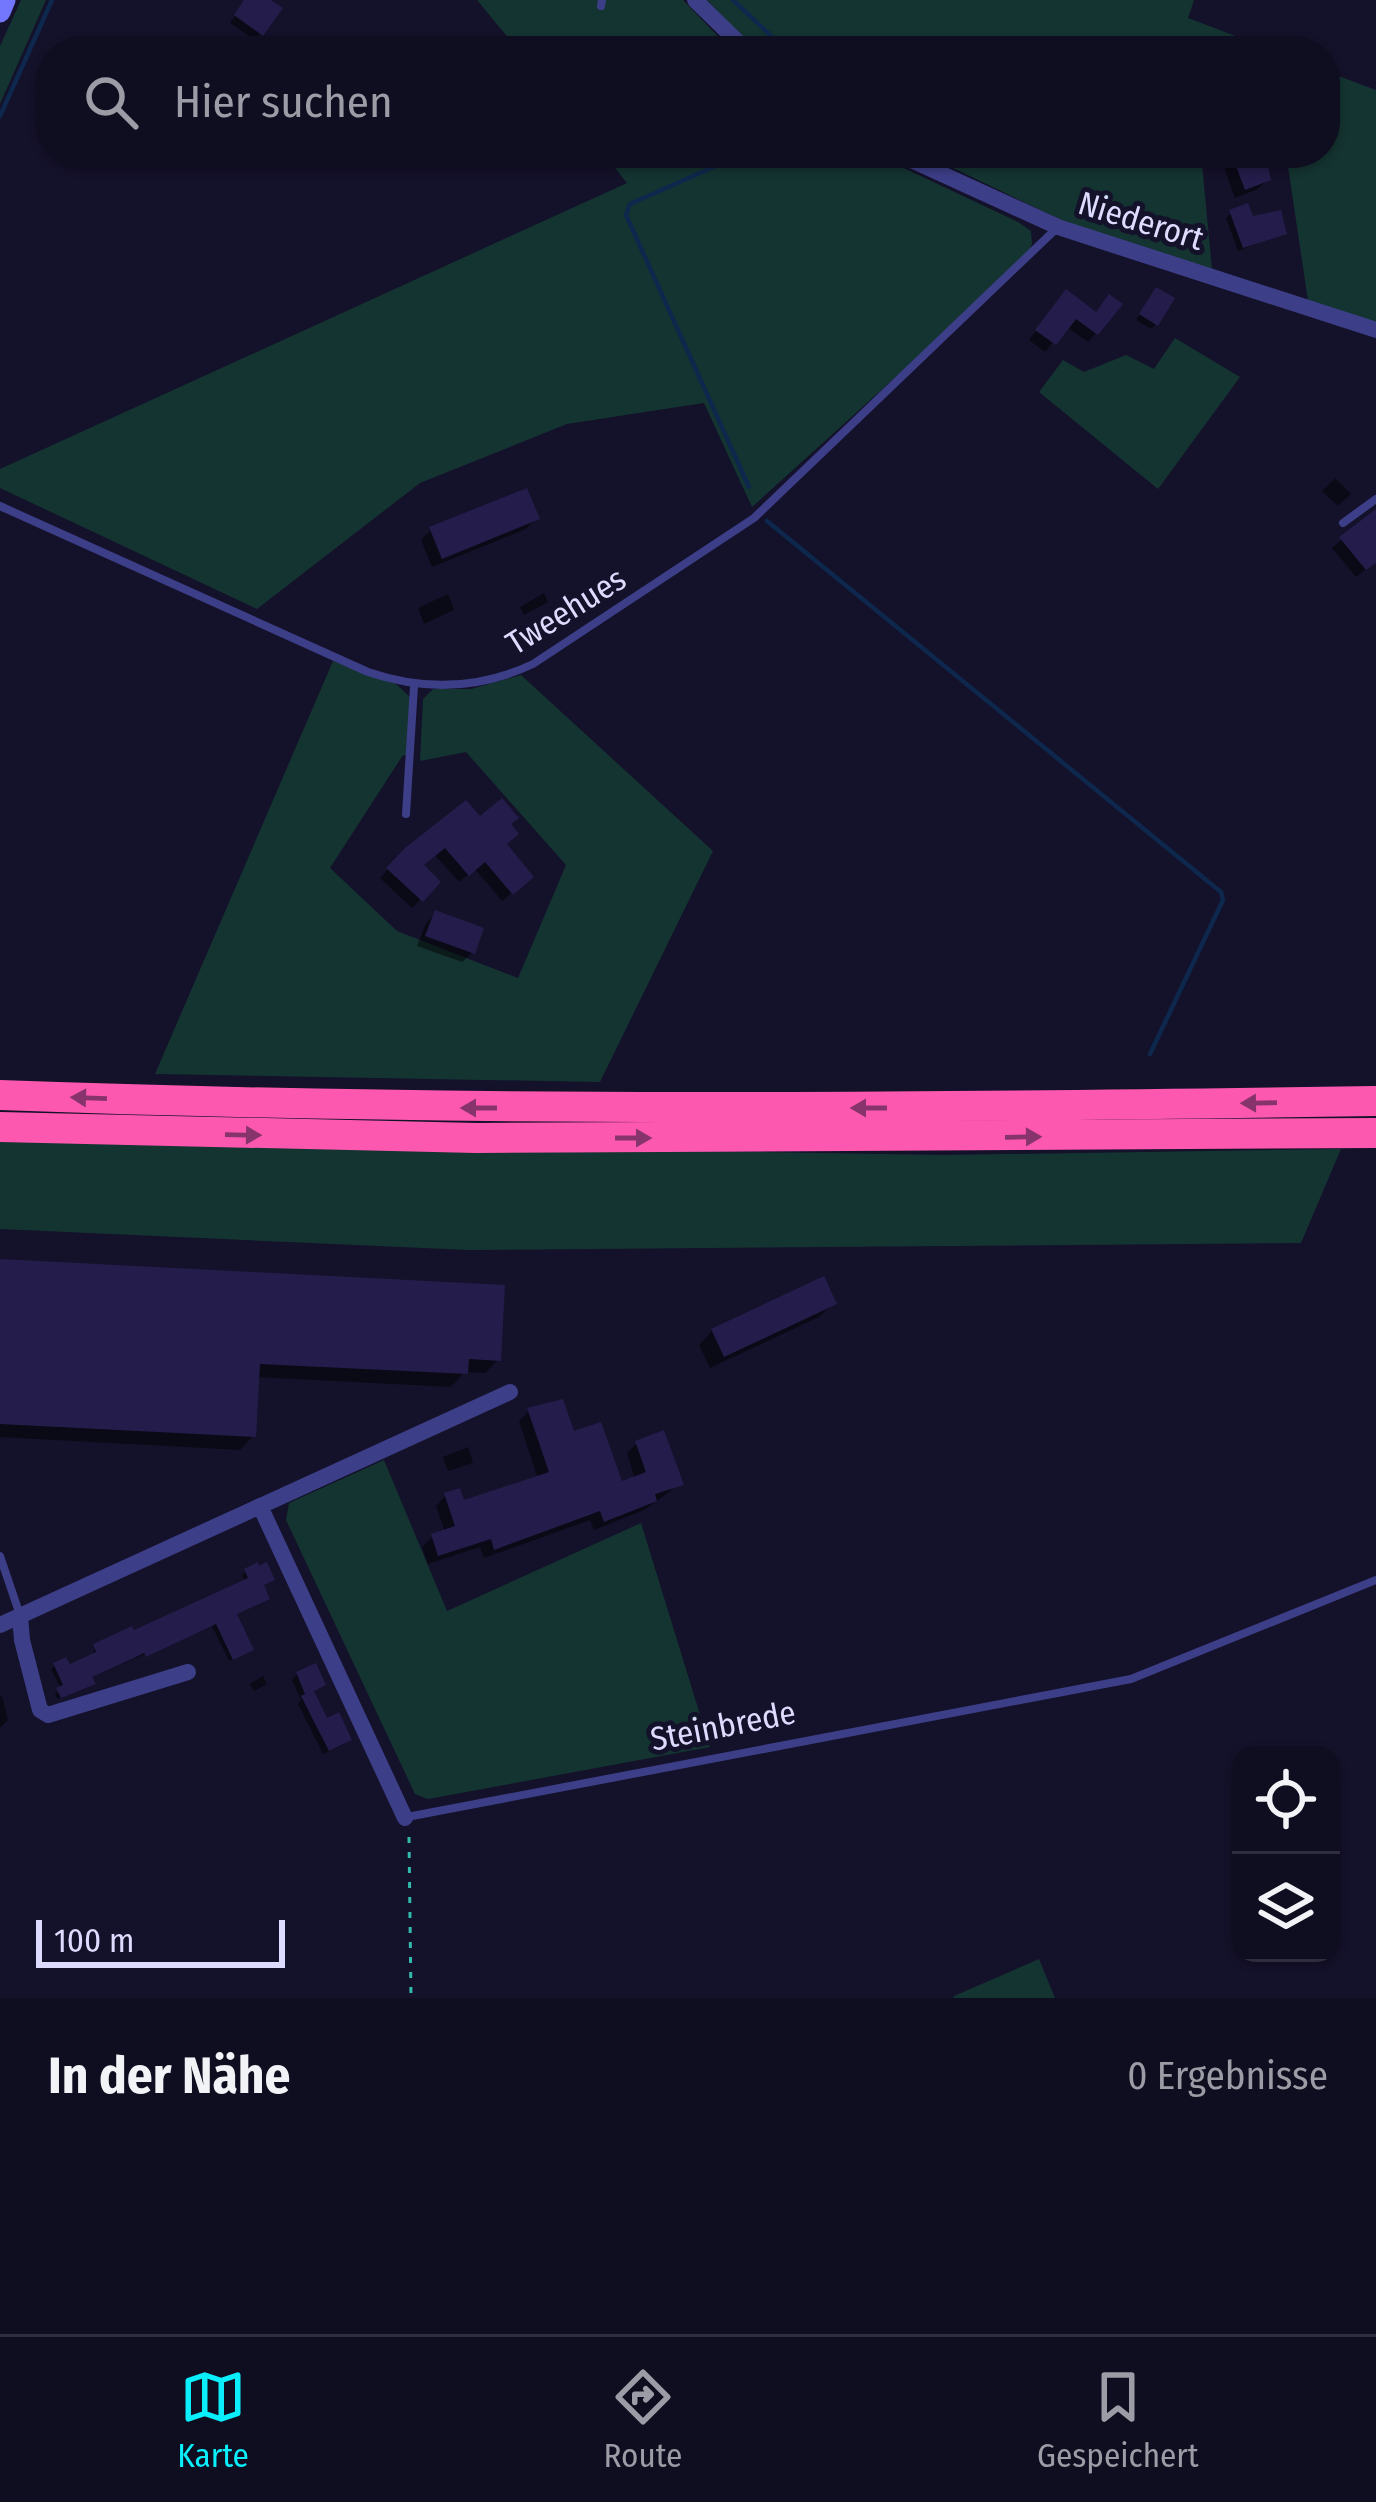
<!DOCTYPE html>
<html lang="de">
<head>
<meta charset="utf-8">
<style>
  :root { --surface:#0f0d20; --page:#181629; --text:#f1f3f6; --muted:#9b9ca5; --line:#2f2d3e; --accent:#0aeffb }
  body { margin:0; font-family:"Fira Sans Condensed",sans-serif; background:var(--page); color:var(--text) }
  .controls { position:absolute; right:36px; bottom:36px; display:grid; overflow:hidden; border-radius:24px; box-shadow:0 3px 9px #0004 }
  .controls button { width:108px; height:108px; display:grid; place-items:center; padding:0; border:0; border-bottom:3px solid var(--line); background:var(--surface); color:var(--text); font:60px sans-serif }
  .scale { position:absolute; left:36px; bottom:30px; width:249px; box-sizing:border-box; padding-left:12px; border:6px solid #dddbfe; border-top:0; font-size:33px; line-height:42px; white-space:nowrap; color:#dddbfe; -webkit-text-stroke:9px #14112a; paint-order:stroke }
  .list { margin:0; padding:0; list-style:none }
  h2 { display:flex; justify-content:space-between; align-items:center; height:156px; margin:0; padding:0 48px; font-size:51px }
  h2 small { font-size:39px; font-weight:400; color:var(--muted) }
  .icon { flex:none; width:66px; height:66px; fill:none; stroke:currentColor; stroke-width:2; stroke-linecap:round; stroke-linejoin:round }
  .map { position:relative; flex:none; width:1376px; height:1998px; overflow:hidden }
  .search { position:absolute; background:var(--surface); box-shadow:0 3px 9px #0004; left:36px; right:36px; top:36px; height:132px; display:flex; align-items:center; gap:30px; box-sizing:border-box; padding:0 42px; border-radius:48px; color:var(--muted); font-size:45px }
  .sheet { height:336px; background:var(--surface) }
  nav { display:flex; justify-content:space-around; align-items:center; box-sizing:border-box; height:168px; border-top:3px solid var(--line); background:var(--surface); font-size:33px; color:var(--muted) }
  nav a { display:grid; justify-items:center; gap:6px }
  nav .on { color:var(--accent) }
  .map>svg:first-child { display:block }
  .green { fill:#143431 }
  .shadow { fill:#0007 }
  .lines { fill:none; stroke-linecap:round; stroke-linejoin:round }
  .stream { stroke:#0e284d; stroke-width:4.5 }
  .building { fill:#241d4b }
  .path { stroke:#32bbac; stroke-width:3; stroke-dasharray:6 9; stroke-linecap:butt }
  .lane { stroke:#3d3e88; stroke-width:8 }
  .street { stroke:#3d3e88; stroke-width:16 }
  .secondary { stroke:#7377fd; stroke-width:21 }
  .highway { stroke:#fd58af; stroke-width:30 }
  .oneway { fill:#88346c }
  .labels { text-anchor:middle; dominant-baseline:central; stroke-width:10; stroke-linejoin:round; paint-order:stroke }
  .street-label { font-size:33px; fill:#dddbfe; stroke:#14112a }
</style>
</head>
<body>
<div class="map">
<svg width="1376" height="1998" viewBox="0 0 1376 1998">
  <rect width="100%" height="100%" fill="#14112a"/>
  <g class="green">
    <polygon points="21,0 46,0 0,104 0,46"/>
    <polygon points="477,0 683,0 732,51 519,51"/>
    <polygon points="707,0 1194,0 1188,18 1275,51 756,51"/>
    <polygon points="1325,71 1376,90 1376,324 1308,301 1286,153 1325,153"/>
    <polygon points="603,153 872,153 1018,222 1031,231 1032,244 1026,259 752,507 704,403 567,424 420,483 257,609 0,488 0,469 627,183"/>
    <polygon points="922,153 1201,153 1212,269 1092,235"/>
    <polygon points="1175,338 1240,377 1158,489 1039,392 1063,360 1084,372 1126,355 1154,369"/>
    <polygon points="333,661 396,684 409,696 410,757 403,755 330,868 397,931 518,978 566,865 466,752 420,761 423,699 433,689 471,689 521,675 713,851 600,1082 155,1074"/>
    <polygon points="0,1139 943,1155 1341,1149 1301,1243 468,1250 0,1229"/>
    <polygon points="384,1460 447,1611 641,1523 710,1747 428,1799 415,1794 286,1520 289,1503"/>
    <polygon points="1039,1959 1055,1998 953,1998 954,1996"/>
  </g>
  <g class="shadow">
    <polygon points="245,0 273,0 261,34 255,40 230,23"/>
    <polygon points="1227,153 1261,153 1268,179 1258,189 1235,198 1221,159"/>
    <polygon points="1231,213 1251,220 1283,233 1238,251 1226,218"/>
    <polygon points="1152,295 1156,324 1151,329 1136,320"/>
    <polygon points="1058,301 1096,333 1088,342 1066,326 1045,352 1029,340"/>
    <polygon points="1335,478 1351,494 1338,506 1322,491"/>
    <polygon points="1376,511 1376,561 1356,577 1332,548"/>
    <polygon points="536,519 526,529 432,567 421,540 431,530"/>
    <polygon points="544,593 548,602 524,615 520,607"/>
    <polygon points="448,594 454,610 424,624 418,608"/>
    <polygon points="480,820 508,825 503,845 521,885 502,901 475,869 459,882 434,854 420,866 437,882 412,908 380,878 407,850"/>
    <polygon points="436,913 472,953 462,962 417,946 426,923"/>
    <polygon points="0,1262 499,1359 485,1373 465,1372 451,1387 256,1377 253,1436 240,1450 0,1437"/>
    <polygon points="833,1304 819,1317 710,1368 699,1345 712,1331"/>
    <polygon points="529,1411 572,1435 620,1484 635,1479 627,1453 637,1443 680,1484 644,1510 594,1530 590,1520 484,1558 480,1547 428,1564 422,1547 433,1536 445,1532 436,1506 446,1495 462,1504 538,1479 519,1421"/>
    <polygon points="468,1447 473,1463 448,1471 443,1457"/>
    <polygon points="246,1571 261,1586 234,1615 246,1653 229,1661 212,1626 89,1678 92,1684 89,1687 57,1699 55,1694 61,1689 51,1669 55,1665 69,1668 93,1654 95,1647 246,1582 242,1575"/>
    <polygon points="297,1674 323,1684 312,1692 326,1722 349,1739 343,1745 323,1754 298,1704 301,1700 292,1680"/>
    <polygon points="263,1676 267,1684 254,1691 250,1684"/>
    <polygon points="2,1696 8,1720 0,1728 0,1697"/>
  </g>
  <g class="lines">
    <g class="stream">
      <polyline points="733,0 787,51"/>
      <polyline points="0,116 52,0"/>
      <polyline points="745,153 630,204 626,215 749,487"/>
      <polyline points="767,521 1221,892 1223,900 1150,1054"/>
    </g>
  </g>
  <g class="building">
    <polygon points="244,0 271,0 283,8 263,36 234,15"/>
    <polygon points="1231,153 1265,153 1271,180 1245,190"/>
    <polygon points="1248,203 1253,216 1281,210 1287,234 1243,248 1229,210"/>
    <polygon points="1156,287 1175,298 1158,326 1139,314"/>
    <polygon points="1066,289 1096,312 1109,294 1123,304 1098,335 1076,319 1056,345 1035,330"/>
    <polygon points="527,488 540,519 442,559 429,527"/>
    <polygon points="1376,509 1376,563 1366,570 1339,537"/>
    <polygon points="502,798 519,818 511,824 519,834 507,844 534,877 513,895 485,862 469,876 445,848 424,865 441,882 423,902 386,868 405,848 466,800 480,816"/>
    <polygon points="435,910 484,928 475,954 425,936"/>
    <polygon points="0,1259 505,1285 501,1361 469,1359 468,1374 260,1364 256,1437 0,1424"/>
    <polygon points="824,1276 837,1304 724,1357 711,1329"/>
    <polygon points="563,1399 574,1431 601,1422 622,1481 646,1472 635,1441 664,1430 684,1485 655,1494 657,1501 604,1522 600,1511 494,1550 491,1539 438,1556 431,1534 455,1526 444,1493 460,1488 464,1500 549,1472 527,1408"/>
    <polygon points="258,1562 259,1566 267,1562 275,1580 264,1585 270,1599 237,1614 254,1650 233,1660 216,1624 146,1657 144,1653 132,1659 92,1677 96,1684 61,1698 56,1688 63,1685 53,1663 66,1657 70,1664 96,1652 93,1644 132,1626 134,1630 248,1578 244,1569"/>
    <polygon points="316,1663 326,1685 314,1691 327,1718 339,1712 352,1740 329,1751 301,1696 305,1694 296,1672"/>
  </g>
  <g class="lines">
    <polyline class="path" points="409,1837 411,1998"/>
    <g class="lane">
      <polyline points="601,6 602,0"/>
      <path d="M0 506 368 672C424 691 478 690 533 664L754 518 1057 228"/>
      <polyline points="1343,523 1376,499"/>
      <polyline points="406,814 414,686"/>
      <polyline points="0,1556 20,1615"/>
      <polyline points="407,1817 1131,1679 1376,1580"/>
    </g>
    <g class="street">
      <polyline points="695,0 747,51"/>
      <polyline points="896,153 1058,227 1376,330"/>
      <polyline points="260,1506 405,1818"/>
      <polyline points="20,1616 22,1640 40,1710 48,1715 188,1672"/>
      <polyline points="0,1625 510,1392"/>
    </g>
    <polyline class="secondary" points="0,12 5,0"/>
    <g class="highway">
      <path d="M0 1095C459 1112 917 1108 1376 1101"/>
      <polyline points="0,1127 476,1138 1376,1133"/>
    </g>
  </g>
  <defs><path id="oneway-solid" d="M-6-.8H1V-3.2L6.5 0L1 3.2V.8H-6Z" transform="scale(3)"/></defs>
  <g class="oneway">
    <use href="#oneway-solid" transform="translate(89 1098) rotate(-178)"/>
    <use href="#oneway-solid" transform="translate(1259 1103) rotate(179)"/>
    <use href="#oneway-solid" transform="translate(479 1108) rotate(-180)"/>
    <use href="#oneway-solid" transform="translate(869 1108) rotate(180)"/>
    <use href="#oneway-solid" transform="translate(243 1135) rotate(1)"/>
    <use href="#oneway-solid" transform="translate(1023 1137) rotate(-1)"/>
    <use href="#oneway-solid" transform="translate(633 1138)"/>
  </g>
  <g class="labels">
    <g class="street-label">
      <text transform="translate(1141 221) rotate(17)">Niederort</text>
      <text transform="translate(566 611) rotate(-32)">Tweehues</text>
      <text transform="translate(723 1726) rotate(-11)">Steinbrede</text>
    </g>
  </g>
</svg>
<div class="controls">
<button><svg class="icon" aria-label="locate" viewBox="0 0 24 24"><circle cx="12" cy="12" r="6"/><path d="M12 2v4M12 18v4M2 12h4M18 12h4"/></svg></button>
<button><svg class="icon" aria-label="layers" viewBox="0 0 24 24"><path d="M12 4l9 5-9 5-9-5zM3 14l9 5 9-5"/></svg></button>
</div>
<div class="scale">100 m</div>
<div class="search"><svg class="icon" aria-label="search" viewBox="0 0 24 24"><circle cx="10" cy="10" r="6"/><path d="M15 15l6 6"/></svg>Hier suchen</div>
</div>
<section class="sheet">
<h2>In der Nähe<small>0 Ergebnisse</small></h2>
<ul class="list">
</ul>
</section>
<nav>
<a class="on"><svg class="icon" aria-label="map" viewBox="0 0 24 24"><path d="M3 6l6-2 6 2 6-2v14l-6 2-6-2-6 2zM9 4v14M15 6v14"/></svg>Karte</a>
<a><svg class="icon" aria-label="directions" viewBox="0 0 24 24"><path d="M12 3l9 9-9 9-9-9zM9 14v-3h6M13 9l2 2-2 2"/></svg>Route</a>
<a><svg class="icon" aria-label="saved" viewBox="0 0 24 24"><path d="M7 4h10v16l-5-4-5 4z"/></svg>Gespeichert</a>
</nav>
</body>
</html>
